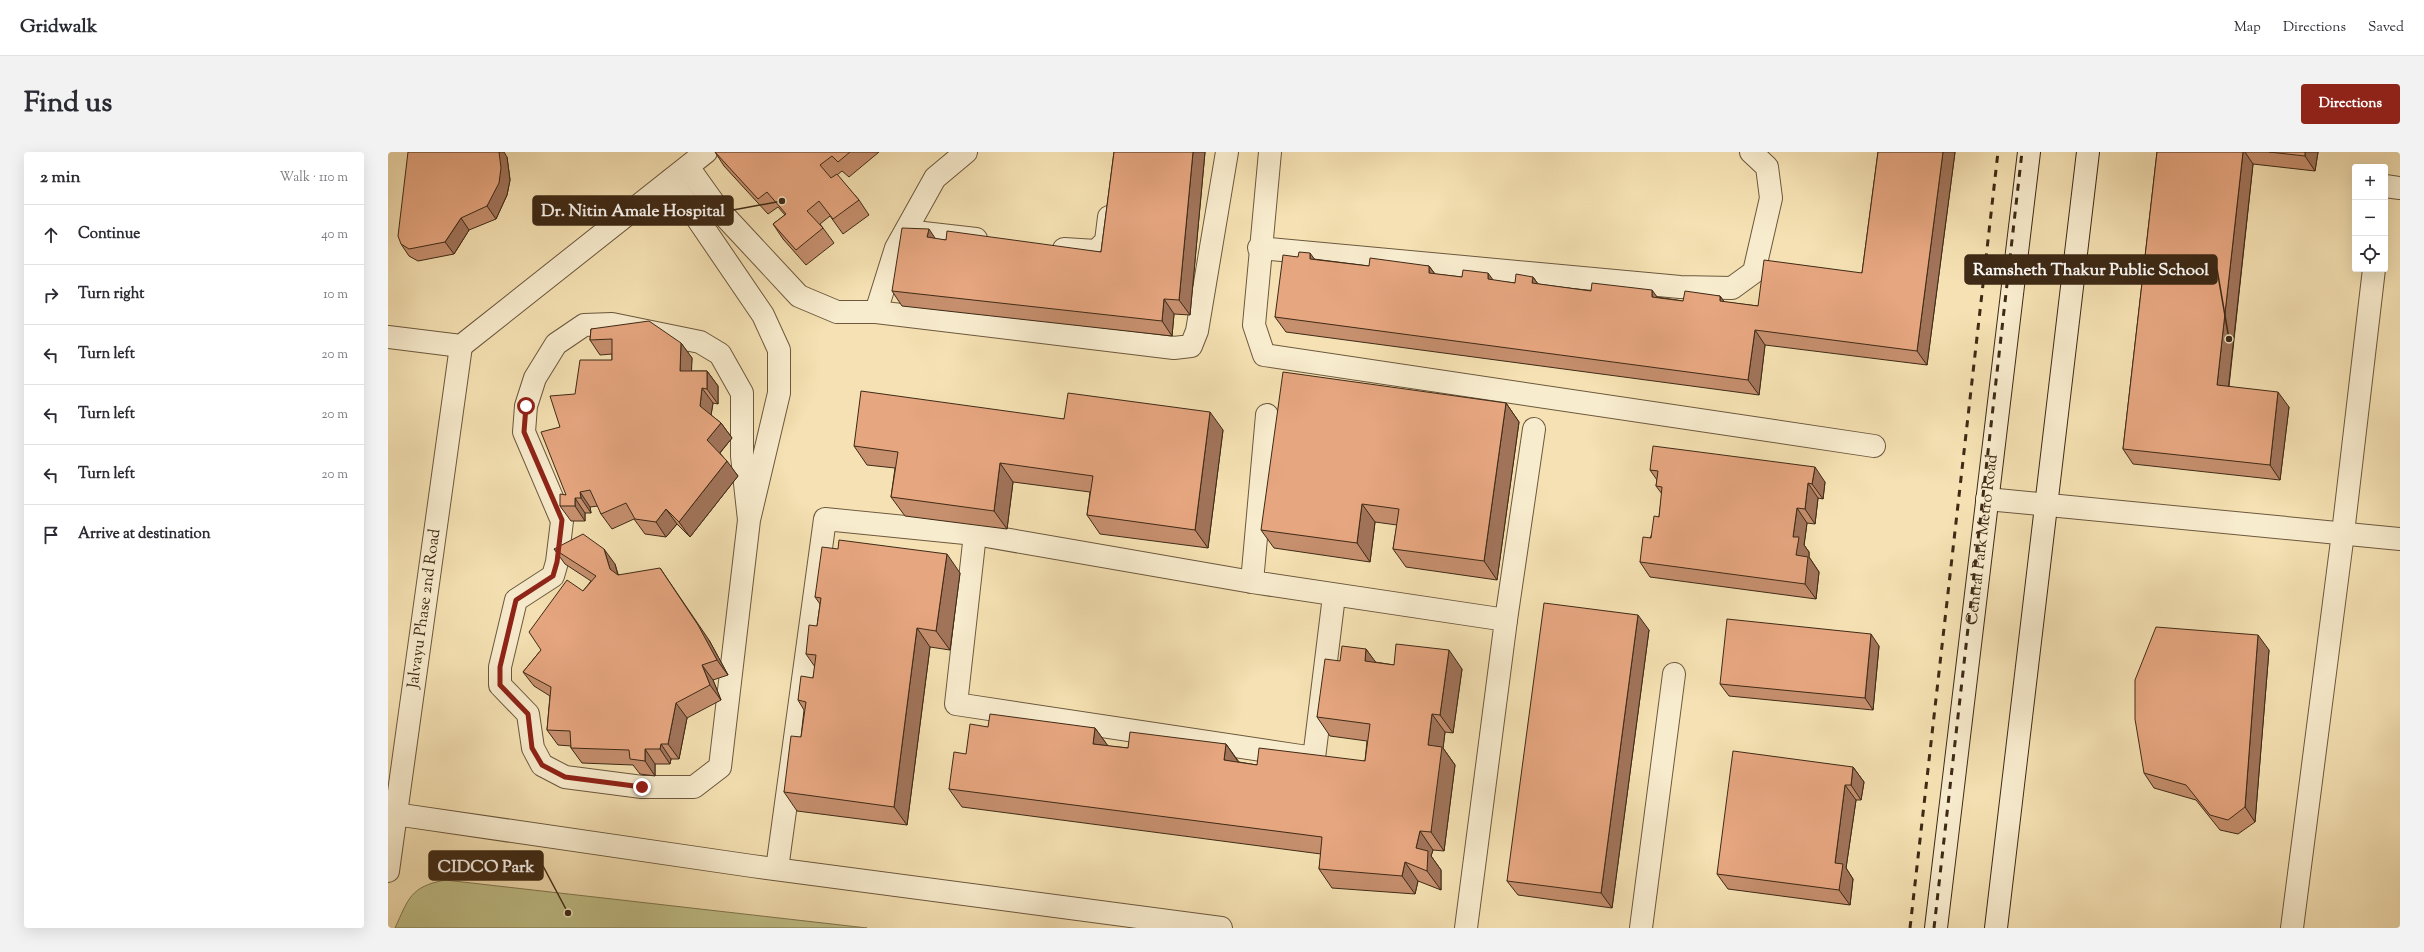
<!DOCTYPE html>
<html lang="en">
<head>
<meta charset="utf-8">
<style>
  :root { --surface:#fff; --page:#f2f2f3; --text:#2b2b33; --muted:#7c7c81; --line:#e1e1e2; --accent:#8f2418 }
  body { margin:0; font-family:"Sorts Mill Goudy",serif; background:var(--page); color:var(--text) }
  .controls { position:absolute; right:12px; top:12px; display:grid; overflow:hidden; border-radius:4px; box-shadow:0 4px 16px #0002 }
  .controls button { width:36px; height:36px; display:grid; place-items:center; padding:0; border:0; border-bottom:1px solid var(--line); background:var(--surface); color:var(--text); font:20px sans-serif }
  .stop { position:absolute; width:12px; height:12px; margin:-9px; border:3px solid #8f2418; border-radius:50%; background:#fff }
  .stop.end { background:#8f2418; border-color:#fff; box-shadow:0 1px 4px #0008 }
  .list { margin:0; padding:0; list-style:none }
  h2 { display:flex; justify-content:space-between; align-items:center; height:52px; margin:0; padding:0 16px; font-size:17px }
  h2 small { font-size:13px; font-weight:400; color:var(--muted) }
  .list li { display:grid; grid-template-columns:26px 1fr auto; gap:12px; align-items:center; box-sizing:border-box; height:60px; padding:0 16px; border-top:1px solid var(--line) }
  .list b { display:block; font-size:15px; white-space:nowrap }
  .list em { font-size:13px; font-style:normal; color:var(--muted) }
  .icon { flex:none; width:22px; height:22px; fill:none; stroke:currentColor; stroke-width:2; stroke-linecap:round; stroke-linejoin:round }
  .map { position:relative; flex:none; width:2012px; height:776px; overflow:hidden; border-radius:4px }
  header { display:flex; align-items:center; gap:24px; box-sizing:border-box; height:56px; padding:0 20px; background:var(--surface); border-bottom:1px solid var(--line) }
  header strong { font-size:19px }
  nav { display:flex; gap:22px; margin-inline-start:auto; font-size:14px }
  .intro { display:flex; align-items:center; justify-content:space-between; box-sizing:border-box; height:96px; padding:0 24px }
  h1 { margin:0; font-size:28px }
  .button { padding:10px 18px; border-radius:4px; background:var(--accent); color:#fff; font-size:14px; font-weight:700 }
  main { display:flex; gap:24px; padding:0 24px }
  aside { flex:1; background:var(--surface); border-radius:4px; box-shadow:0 4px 16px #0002 }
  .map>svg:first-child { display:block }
  .green { fill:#c1c189; stroke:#807650 }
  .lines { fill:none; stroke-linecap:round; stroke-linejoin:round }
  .street-casing { stroke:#6c583d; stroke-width:24 }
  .secondary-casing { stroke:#3e2a16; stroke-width:24 }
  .street { stroke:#f8ecce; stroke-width:22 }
  .secondary { stroke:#f8ecce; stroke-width:22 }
  .rail { stroke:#3e2a16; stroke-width:3; stroke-dasharray:7 7; stroke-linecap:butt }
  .wall { fill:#c68f6e; stroke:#3e2a16 }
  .shaded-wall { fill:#a1745a; stroke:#3e2a16 }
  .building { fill:#e6a680; stroke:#3e2a16 }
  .route { stroke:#8f2418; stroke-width:5 }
  .labels { text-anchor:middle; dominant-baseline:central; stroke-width:4; stroke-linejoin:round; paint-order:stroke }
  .street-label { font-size:16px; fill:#3e2a16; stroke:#f8ecce }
  .leader { fill:none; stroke:#3e2a16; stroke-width:1.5 }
  .callout-dot { fill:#3e2a16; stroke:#f8ecce; stroke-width:1.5 }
  .callout { fill:#3e2a16; stroke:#3e2a16; stroke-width:1.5 }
  .callout-label { font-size:17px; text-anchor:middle; font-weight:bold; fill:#fff }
</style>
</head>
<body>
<header>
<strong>Gridwalk</strong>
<nav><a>Map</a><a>Directions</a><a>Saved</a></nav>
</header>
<div class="intro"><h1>Find us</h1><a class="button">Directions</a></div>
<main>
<aside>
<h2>2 min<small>Walk · 110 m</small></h2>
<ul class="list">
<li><svg class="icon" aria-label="ahead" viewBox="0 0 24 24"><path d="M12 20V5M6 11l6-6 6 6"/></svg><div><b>Continue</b></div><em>40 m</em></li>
<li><svg class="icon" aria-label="right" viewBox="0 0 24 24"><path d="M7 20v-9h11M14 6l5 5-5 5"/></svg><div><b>Turn right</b></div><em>10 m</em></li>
<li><svg class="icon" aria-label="left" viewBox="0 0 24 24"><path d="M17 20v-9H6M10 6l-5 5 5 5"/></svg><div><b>Turn left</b></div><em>20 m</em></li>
<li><svg class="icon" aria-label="left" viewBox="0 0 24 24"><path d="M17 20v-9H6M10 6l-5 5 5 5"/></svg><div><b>Turn left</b></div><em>20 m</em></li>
<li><svg class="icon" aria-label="left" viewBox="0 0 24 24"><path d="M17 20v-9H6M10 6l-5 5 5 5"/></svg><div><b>Turn left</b></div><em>20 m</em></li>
<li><svg class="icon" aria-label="arrive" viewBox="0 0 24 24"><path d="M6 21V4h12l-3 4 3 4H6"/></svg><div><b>Arrive at destination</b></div></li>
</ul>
</aside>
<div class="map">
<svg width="2012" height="776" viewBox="0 0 2012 776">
  <rect width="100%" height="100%" fill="#f5e1b3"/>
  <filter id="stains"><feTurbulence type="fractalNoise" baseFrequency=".005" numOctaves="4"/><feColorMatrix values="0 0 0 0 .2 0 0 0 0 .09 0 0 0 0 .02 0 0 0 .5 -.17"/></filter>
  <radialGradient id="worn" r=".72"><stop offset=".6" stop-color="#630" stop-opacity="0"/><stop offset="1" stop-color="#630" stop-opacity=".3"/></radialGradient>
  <path class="green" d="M57 728 479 776H7C21 746 22 735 57 728Z"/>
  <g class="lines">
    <g class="street-casing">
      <g id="street">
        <polyline points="882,0 866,173 876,203 1486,294"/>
        <polyline points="300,15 330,57 411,144 449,160 488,160 786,196 803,194 809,179 839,0"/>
        <polyline points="283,28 375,163 391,198 391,241 361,368 332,615 306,635 254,635 177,625 154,613 145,596 140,562 112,533 112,515 128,448 165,424 169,410 174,369 136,280 138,254 147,226 168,192 196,173 224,172 312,190 332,202 354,241 354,304 361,368"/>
        <polyline points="1997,34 2012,36"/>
        <polyline points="518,79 588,87"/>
        <polyline points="871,96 1292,135 1344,136 1366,120 1383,46 1379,15 1363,0"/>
        <polyline points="676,97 708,99 718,89 721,65"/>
        <polyline points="488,160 508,96 547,26 578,0"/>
        <polyline points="0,185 73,194 318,0"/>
        <polyline points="879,263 864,430 1118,468 1078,776"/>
        <polyline points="1599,347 2012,387"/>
        <polyline points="587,382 568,552 926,606 946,444"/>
        <polyline points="1118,468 1146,277"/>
        <polyline points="7,662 364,714 833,776"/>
        <polyline points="389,717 437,367 587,382 864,430"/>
        <path id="s1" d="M0 719 73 194"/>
        <polyline points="1253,776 1286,522"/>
        <polyline points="1904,776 1955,381 1986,117"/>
      </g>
    </g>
    <g class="secondary-casing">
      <g id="secondary">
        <path id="s2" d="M1548 776 1641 0"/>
        <polyline points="1608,776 1700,0"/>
      </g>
    </g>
    <use href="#street" class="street"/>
    <use href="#secondary" class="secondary"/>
    <g class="rail">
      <polyline points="1522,776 1610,0"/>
      <polyline points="1546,776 1634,0"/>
    </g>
  </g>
  <g class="wall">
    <polygon points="327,0 491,0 461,25 454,19 449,23 471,48 481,63 455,82 442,64 432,72 435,76 446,91 418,113 395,87 385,72 397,63 390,55 380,62 336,14"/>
    <polygon points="726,0 817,0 802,163 786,162 784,184 514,154 504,139 547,87 558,88 713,100"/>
    <polygon points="1490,0 1567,0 1539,213 1377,193 1371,243 898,180 887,165 910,105 981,114 1041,114 1047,122 1127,131 1145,125 1150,132 1203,139 1269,145 1295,149 1332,144 1336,150 1370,154 1474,121"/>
    <polygon points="1769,0 1930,0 1927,19 1865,12 1841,234 1901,255 1892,328 1745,312 1735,297"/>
    <polygon points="119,5 122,28 119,43 108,67 81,78 66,102 30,109 21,104 13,92"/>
    <polygon points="203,177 293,191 304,206 303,219 319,219 330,234 330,252 325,251 323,263 333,271 344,286 332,301 350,324 302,385 289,372 278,385 257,382 246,367 224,377 213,362 210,354 202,355 203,361 197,361 197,369 183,369 172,354 178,343 172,275 187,242 224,208 224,202 212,203 202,188"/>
    <polygon points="1118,251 1131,270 1109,428 1018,415 1005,397 1009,373 987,370 982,410 886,396 873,378"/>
    <polygon points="676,267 835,278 820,396 712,382 699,363 702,340 625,330 619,377 517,364 503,345 507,316 479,313 466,294"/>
    <polygon points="1262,318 1437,330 1435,347 1430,346 1427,372 1419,371 1416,393 1421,400 1421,405 1431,420 1428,447 1262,425 1252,410 1271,365 1274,342 1268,334 1269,328"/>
    <polygon points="166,397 227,412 230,422 321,488 340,523 325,528 333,548 299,566 291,607 283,607 282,612 267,612 267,624 252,622 245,613 194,611 183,596 183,594 170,593 159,578 162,544 146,534 135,520 153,498 195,439 203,429 177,412"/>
    <polygon points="450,397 572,421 562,498 542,495 519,673 409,659 396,640 413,585 416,558 410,548 425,526 427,515 418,502 429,474 432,452 427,445"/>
    <polygon points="1261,478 1224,756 1130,743 1119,729"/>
    <polygon points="1491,494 1485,558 1341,544 1332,532"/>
    <polygon points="978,497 987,510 1006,513 1074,517 1065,581 1057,580 1055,596 1067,613 1056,699 1045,698 1043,704 1053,718 1053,738 1030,729 1027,742 944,736 931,717 933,702 574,655 561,637 578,602 600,575 707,576 720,594 740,596 838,592 851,610 869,613 977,609 979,589 942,584 929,565 952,509"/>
    <polygon points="1881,498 1867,670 1850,682 1832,678 1808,648 1766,636 1756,621"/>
    <polygon points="1465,615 1476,630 1473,648 1468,648 1458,716 1465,727 1462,753 1340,737 1329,722"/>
  </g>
  <g class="shaded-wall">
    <polygon points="111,0 116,0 119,5 122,28 119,43 108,67 99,54"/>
    <polygon points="805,0 817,0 802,163 791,148"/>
    <polygon points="1555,0 1567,0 1539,213 1529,199"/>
    <polygon points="1855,0 1857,0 1865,12 1839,248 1829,233"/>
    <polygon points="1917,0 1930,0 1927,19 1917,4"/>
    <polygon points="73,66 81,78 66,102 57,90"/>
    <polygon points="541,77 551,92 539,85"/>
    <polygon points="922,101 933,116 922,107"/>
    <polygon points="1041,114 1052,129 1041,121"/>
    <polygon points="1100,121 1111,136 1100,127"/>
    <polygon points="1145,125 1155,139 1144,131"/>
    <polygon points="1264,138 1275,153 1264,145"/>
    <polygon points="1332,144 1343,159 1332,149"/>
    <polygon points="776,147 786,162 784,184 774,169"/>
    <polygon points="1367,178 1377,193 1371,243 1360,228"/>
    <polygon points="293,191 304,206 303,234 292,219"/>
    <polygon points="319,219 330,234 330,252 319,237"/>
    <polygon points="314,236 325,251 322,269 312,254"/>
    <polygon points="1890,240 1901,255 1892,328 1882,313"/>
    <polygon points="1118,251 1131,270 1109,428 1096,409"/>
    <polygon points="822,260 835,278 820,396 807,378"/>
    <polygon points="333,271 344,286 330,303 319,288"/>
    <polygon points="339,309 350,324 302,385 291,370"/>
    <polygon points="612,311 625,330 619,377 606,359"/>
    <polygon points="1427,315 1437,330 1435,347 1424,332"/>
    <polygon points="1420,331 1430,346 1427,372 1417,357"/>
    <polygon points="192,340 202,355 203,361 193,346"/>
    <polygon points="187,346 197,361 197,369 187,354"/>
    <polygon points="974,352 987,370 982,410 969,391"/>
    <polygon points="1409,356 1419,371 1416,393 1421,400 1421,405 1431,420 1428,447 1417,432 1408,403 1405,385"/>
    <polygon points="278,357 289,372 278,385 268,370"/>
    <polygon points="216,397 227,412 232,432 222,417"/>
    <polygon points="559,402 572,421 562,498 548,479"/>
    <polygon points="272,416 321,488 340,523 329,508"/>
    <polygon points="1250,463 1261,478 1224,756 1213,741"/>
    <polygon points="529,476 542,495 519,673 506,655"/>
    <polygon points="1483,482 1491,494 1485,558 1477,546"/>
    <polygon points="1870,483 1881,498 1867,670 1857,655"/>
    <polygon points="978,497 992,516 977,509"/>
    <polygon points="1061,498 1074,517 1065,581 1052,563"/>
    <polygon points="314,513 325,528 333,548 322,533"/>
    <polygon points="288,551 299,566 291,607 280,592"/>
    <polygon points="1044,562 1057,580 1055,596 1067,613 1056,699 1043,680 1040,593"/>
    <polygon points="707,576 720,594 705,592"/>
    <polygon points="273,592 283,607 282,612 272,597"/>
    <polygon points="838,592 851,611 836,608"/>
    <polygon points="257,597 267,612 267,624 257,609"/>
    <polygon points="1465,615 1476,630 1473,648 1463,633"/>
    <polygon points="1457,633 1468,648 1458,716 1465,727 1462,753 1451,738 1447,711"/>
    <polygon points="1032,679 1045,698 1043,704 1053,718 1053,738 1039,719 1028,696"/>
    <polygon points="1017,710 1030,729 1027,742 1014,724"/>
  </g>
  <g class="building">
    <polygon points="20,0 111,0 113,16 111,31 99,54 73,66 57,90 21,97 13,92 10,84"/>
    <polygon points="327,0 462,0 450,10 444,4 432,13 443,26 449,22 471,48 445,67 431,49 419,59 435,76 408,98 385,72 398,62 379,40 370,47"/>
    <polygon points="726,0 805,0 791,148 776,147 774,169 504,139 514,76 541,77 539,85 558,88 559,79 713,100"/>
    <polygon points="1490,0 1555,0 1529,199 1367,178 1360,228 887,165 895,103 910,105 911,100 922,101 922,107 981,114 982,106 1041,114 1041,121 1074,125 1075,118 1100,121 1100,127 1127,131 1128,122 1145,125 1144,131 1203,139 1204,131 1264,138 1264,145 1295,149 1297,139 1332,144 1332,149 1370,154 1376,108 1474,121"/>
    <polygon points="1769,0 1855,0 1829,233 1890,240 1882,313 1735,297"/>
    <polygon points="1881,0 1917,0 1917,4"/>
    <polygon points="261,169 293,191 292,219 319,219 319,237 314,236 312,254 333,271 319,288 339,309 291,370 278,357 268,370 247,367 238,351 213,362 202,338 192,340 193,346 187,346 187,354 172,354 172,342 178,343 153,280 172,275 162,244 187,242 192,208 224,208 224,187 202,188 203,177"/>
    <polygon points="895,220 1118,251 1096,409 1005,397 1011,357 974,352 969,391 873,378"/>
    <polygon points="473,239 676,267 680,241 822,260 807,378 699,363 705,324 612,311 606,359 503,345 510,300 466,294"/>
    <polygon points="1265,294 1427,315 1424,332 1420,331 1417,357 1409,356 1405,385 1411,385 1408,403 1420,405 1417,432 1252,410 1255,385 1263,386 1266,364 1271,365 1274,335 1268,334 1270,319 1262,318"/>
    <polygon points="195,382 216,397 222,417 230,423 272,416 310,473 329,508 314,513 322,533 288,551 280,592 273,592 272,597 257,597 257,609 242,607 241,598 183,596 182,579 159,578 163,535 135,520 153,498 141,480 179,428 195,439 208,424 166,397"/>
    <polygon points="451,388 559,402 548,479 529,476 506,655 396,640 403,584 413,585 418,550 410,548 413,524 425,526 428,503 418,502 421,473 429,474 433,446 427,445 434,395 450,397"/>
    <polygon points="1156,451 1250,463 1213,741 1119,729"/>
    <polygon points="1339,467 1483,482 1477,546 1332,532"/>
    <polygon points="1768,475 1870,483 1857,655 1840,668 1822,663 1798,633 1756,621 1747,567 1747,528"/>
    <polygon points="1008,492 1061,498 1052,563 1044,562 1040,593 1054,595 1043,680 1032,679 1028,696 1040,699 1039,719 1017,710 1014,724 931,717 934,685 561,637 566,600 578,602 582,572 600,575 602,562 707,576 705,592 740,596 742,580 838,592 836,608 869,613 871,596 977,609 982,572 929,565 937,507 952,509 954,494 978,497 977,509 1006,513"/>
    <polygon points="1345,599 1465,615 1463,633 1457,633 1447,711 1455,712 1451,738 1329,722"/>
  </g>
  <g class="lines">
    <polyline class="route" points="138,254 136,280 174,368 169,410 165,424 128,448 112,515 112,533 140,562 144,596 154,613 177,625 254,635"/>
  </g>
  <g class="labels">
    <g class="street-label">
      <text stroke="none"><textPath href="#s2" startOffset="391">Central Park Metro Road</textPath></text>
      <text stroke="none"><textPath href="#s1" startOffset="265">Jalvayu Phase 2nd Road</textPath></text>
    </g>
  </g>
  <path class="leader" d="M394 49L345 58M1841 187L1829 117M180 761L155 714"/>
  <g class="callout-dot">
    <circle cx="394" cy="49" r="4"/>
    <circle cx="1841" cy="187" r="4"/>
    <circle cx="180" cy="761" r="4"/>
  </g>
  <g class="callout">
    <rect x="145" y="44" width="200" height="29" rx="4"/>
    <rect x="1577" y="103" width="252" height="29" rx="4"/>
    <rect x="41" y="699" width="114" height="29" rx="4"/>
  </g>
  <g class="callout-label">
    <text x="245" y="64">Dr. Nitin Amale Hospital</text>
    <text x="1703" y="123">Ramsheth Thakur Public School</text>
    <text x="98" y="720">CIDCO Park</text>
  </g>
  <rect width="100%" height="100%" filter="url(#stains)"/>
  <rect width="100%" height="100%" fill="url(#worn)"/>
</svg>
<div class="controls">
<button>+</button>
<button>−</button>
<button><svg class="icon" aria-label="locate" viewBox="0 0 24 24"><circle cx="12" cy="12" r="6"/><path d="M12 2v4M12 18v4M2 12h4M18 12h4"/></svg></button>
</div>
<div class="stop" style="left:138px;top:254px"></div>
<div class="stop end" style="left:254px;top:635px"></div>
</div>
</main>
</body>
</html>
